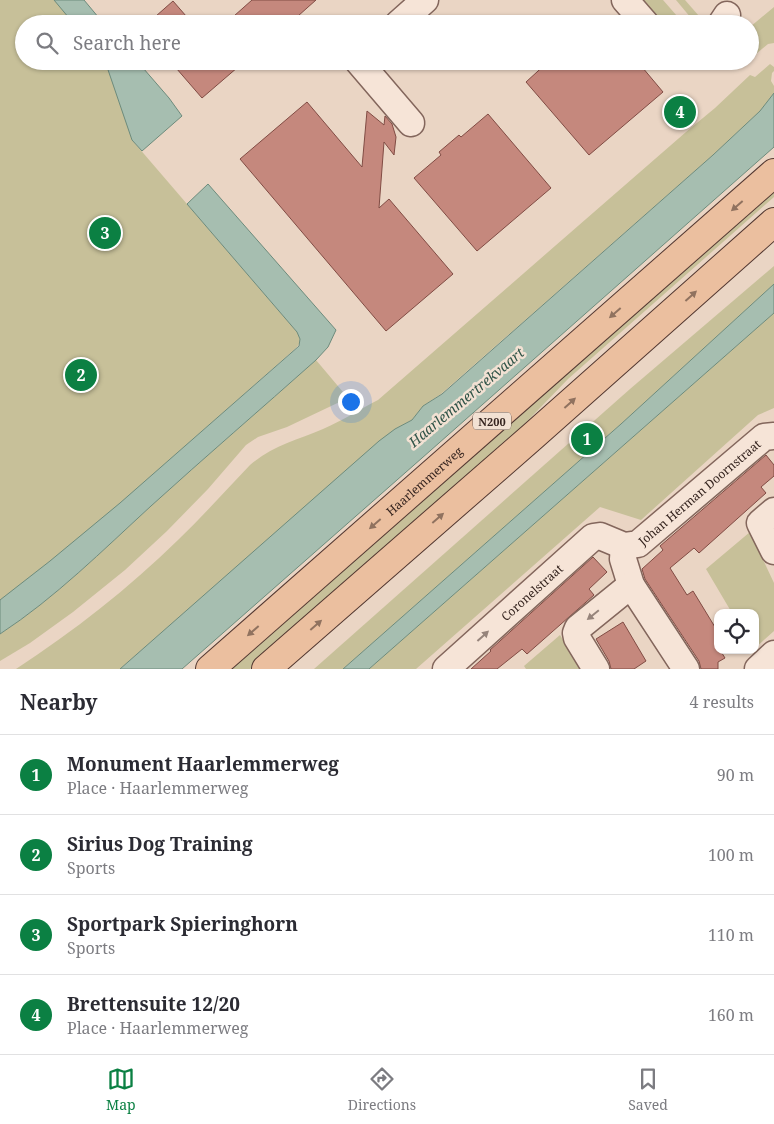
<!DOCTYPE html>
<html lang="en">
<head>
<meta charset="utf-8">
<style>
  :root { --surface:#fff; --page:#f2f2f3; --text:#2b2b33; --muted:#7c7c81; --line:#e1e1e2; --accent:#0b8043 }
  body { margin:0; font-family:"Noto Serif",serif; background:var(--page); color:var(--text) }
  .controls { position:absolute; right:15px; bottom:15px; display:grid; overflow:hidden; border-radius:10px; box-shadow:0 1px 4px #0004 }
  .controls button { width:45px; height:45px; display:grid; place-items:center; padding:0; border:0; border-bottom:1px solid var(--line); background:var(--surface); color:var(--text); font:25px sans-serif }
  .you { position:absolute; left:350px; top:401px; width:18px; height:18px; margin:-12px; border:4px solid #fff; border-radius:50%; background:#1a73e8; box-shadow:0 0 0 8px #1a73e833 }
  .badge { display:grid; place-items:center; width:32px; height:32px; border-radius:50%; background:var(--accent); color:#fff; font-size:16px; font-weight:700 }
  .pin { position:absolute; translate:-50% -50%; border:2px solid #fff; box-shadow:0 1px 5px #0006 }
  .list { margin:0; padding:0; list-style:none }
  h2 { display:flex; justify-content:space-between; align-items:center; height:65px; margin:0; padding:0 20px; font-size:21px }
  h2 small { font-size:16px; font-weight:400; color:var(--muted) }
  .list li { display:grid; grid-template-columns:32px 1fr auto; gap:15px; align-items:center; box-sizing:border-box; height:80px; padding:0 20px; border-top:1px solid var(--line) }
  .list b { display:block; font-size:19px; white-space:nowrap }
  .list p { margin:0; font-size:16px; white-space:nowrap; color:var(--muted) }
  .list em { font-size:16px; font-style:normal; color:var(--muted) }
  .icon { flex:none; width:28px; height:28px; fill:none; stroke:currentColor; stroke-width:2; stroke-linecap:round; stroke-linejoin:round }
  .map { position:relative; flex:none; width:774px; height:669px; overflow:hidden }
  .search { position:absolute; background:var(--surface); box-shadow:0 1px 4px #0004; left:15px; right:15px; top:15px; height:55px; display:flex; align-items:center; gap:12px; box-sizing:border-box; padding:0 18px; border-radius:28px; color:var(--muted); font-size:19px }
  .sheet { height:385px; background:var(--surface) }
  nav { display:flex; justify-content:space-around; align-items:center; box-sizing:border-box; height:70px; border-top:1px solid var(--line); background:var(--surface); font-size:14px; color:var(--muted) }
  nav a { display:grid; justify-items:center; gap:2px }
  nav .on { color:var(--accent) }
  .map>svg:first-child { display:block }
  .green { fill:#c7c099 }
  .water { fill:#a6beb0; stroke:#6d8b7c }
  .building { fill:#c5887d; stroke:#814c44 }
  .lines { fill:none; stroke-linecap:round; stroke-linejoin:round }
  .minor-casing { stroke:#83665c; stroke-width:29 }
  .major-casing { stroke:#523730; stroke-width:30 }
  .minor { stroke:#f6e4d7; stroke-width:26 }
  .major { stroke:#ebbf9f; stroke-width:28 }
  .oneway { fill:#90725f }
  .oneway2 { fill:#96847b }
  .labels { text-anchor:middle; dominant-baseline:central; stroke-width:5; stroke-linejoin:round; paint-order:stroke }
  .shield { fill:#f2e1d3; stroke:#6e5d55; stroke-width:1 }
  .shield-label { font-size:11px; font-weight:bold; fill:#35241f }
  .street-label { font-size:12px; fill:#35241f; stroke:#f2e1d3 }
  .water-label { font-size:14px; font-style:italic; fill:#2f5347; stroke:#f2e1d3 }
</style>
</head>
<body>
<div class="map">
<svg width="774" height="669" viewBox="0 0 774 669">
  <rect width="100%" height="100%" fill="#ead5c4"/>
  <g class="green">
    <path d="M0 0H64L86 24H24V61H117L132 140 297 332C301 339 301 343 296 348L122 502 0 612Z"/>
    <polygon points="634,0 663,0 684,24 654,24"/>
    <polygon points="676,0 685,0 706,24 696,24"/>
    <polygon points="774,7 774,43 768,44 750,59 750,27"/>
    <path d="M770 64 774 67V71L772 73 771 81 774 86V93L760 111 713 155 441 394 423 406 412 420 395 429 120 669H16C74 631 129 588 178 540 203 516 226 490 250 465 272 446 297 440 323 429 342 421 360 409 378 400L686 132 715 108 750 75 755 77Z"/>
    <polygon points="774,185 774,197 568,379 508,441 250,669 225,669"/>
    <polygon points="774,266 774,284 621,424 343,669 314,669 630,389"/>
    <polygon points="774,313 774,408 758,415 641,520 600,507 416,669 369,669"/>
    <path d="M316 360 348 398 287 427 258 437 246 445 208 489 167 531 125 570 73 612 30 643 0 661V634C55 598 103 550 151 506 205 457 261 409 316 360Z"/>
    <polygon points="750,532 774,583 774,631 756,647 755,645 755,613 732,613 706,569"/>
    <polygon points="560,635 582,669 526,669 524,666"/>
  </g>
  <g class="water">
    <polygon points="54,0 84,0 104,24 74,24"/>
    <polygon points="105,61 137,61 169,98 182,116 142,151 132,140"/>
    <polygon points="774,93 774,147 422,458 182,669 120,669 379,441 395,429 412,420 423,406 442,394 713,155 760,111"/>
    <path d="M208 184 336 330 328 347 316 360C261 409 205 457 151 506 103 550 55 598 0 634V600L50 561 120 503 299 346 300 339 297 332 187 204Z"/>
    <polygon points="774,284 774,313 369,669 343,669 621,424"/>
  </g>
  <g class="building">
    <polygon points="252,0 316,0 289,24 225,24"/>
    <polygon points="173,1 193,24 147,24"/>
    <polygon points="170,61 245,61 202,98"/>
    <polygon points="549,61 637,61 663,92 589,155 526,82"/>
    <polygon points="307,102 362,167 367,111 384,125 385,116 392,124 396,137 394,155 384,142 379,208 389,199 453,274 386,331 240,159"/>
    <polygon points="488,114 551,188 477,251 414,178 441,155 439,152 459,135 461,137"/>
    <polygon points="766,455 774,465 774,476 761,487 766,493 699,553 694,548 670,568 687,595 693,591 718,632 718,650 720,650 725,658 718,662 718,669 701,669 699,661 645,579 642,569 663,550 660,546"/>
    <polygon points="593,557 607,572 589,589 594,595 527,654 522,649 497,669 471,669 491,651 490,650"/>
    <polygon points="623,622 646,661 634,669 611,669 609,661 596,639"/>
  </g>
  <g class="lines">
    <g class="minor-casing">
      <g id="minor">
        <polyline points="625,0 646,24"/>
        <polyline points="398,24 425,0"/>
        <polyline points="721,24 727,15"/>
        <polyline points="358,61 411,123"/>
        <polyline points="774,511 760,523 774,551"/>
        <polyline points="624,546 623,559 631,585 686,669"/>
        <path id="s1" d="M446 669 593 537 600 536 624 546 638 544 764 437 774 436"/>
        <polyline points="596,669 577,638 576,633 578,628 631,585"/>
        <polyline points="758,669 774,654"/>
      </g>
    </g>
    <g class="major-casing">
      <g id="major">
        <path id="s2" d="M210 669 774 173"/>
        <polyline points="266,669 533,436 774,222"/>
      </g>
    </g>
    <use href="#minor" class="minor"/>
    <use href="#major" class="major"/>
  </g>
  <defs><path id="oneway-solid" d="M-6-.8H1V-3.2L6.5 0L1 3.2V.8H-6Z" transform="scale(1.25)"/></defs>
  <g class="oneway">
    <use href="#oneway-solid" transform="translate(737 206) rotate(139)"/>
    <use href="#oneway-solid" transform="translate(691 296) rotate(-42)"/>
    <use href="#oneway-solid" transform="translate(615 313) rotate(139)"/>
    <use href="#oneway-solid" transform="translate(570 403) rotate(-42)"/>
    <use href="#oneway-solid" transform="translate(438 518) rotate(-41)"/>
    <use href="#oneway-solid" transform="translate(375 524) rotate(139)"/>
    <use href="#oneway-solid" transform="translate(316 625) rotate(-41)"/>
    <use href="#oneway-solid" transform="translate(253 631) rotate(139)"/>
  </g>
  <g class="oneway2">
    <use href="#oneway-solid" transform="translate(593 615) rotate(141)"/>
    <use href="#oneway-solid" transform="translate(483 636) rotate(-42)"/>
  </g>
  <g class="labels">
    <rect class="shield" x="473" y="412.5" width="38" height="17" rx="4"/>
    <g class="shield-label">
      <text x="492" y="421">N200</text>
    </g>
    <g class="street-label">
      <text stroke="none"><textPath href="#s2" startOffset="285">Haarlemmerweg</textPath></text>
      <text stroke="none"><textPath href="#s1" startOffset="325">Johan Herman Doornstraat</textPath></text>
      <text stroke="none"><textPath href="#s1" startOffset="115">Coronelstraat</textPath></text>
    </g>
    <g class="water-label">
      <text transform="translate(466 397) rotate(-40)">Haarlemmertrekvaart</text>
    </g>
  </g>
</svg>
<div class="controls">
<button><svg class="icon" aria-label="locate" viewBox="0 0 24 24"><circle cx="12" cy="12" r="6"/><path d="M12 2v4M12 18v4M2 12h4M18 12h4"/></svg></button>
</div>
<div class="you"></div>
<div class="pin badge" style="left:587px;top:439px">1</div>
<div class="pin badge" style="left:81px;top:375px">2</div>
<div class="pin badge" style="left:105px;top:233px">3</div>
<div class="pin badge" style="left:680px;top:112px">4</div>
<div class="search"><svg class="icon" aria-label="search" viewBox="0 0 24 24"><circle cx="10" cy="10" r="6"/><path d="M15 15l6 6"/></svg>Search here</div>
</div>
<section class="sheet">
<h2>Nearby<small>4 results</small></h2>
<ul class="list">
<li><span class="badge">1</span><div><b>Monument Haarlemmerweg</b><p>Place · Haarlemmerweg</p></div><em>90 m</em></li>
<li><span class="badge">2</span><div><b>Sirius Dog Training</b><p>Sports</p></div><em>100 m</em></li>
<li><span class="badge">3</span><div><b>Sportpark Spieringhorn</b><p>Sports</p></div><em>110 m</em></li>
<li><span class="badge">4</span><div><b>Brettensuite 12/20</b><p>Place · Haarlemmerweg</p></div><em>160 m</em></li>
</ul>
</section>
<nav>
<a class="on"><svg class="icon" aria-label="map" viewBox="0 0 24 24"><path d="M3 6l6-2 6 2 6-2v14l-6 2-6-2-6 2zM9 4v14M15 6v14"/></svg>Map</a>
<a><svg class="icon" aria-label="directions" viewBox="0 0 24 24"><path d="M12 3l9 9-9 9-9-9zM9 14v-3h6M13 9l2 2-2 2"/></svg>Directions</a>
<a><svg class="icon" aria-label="saved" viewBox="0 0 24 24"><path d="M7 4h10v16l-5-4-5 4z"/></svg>Saved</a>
</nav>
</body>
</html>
